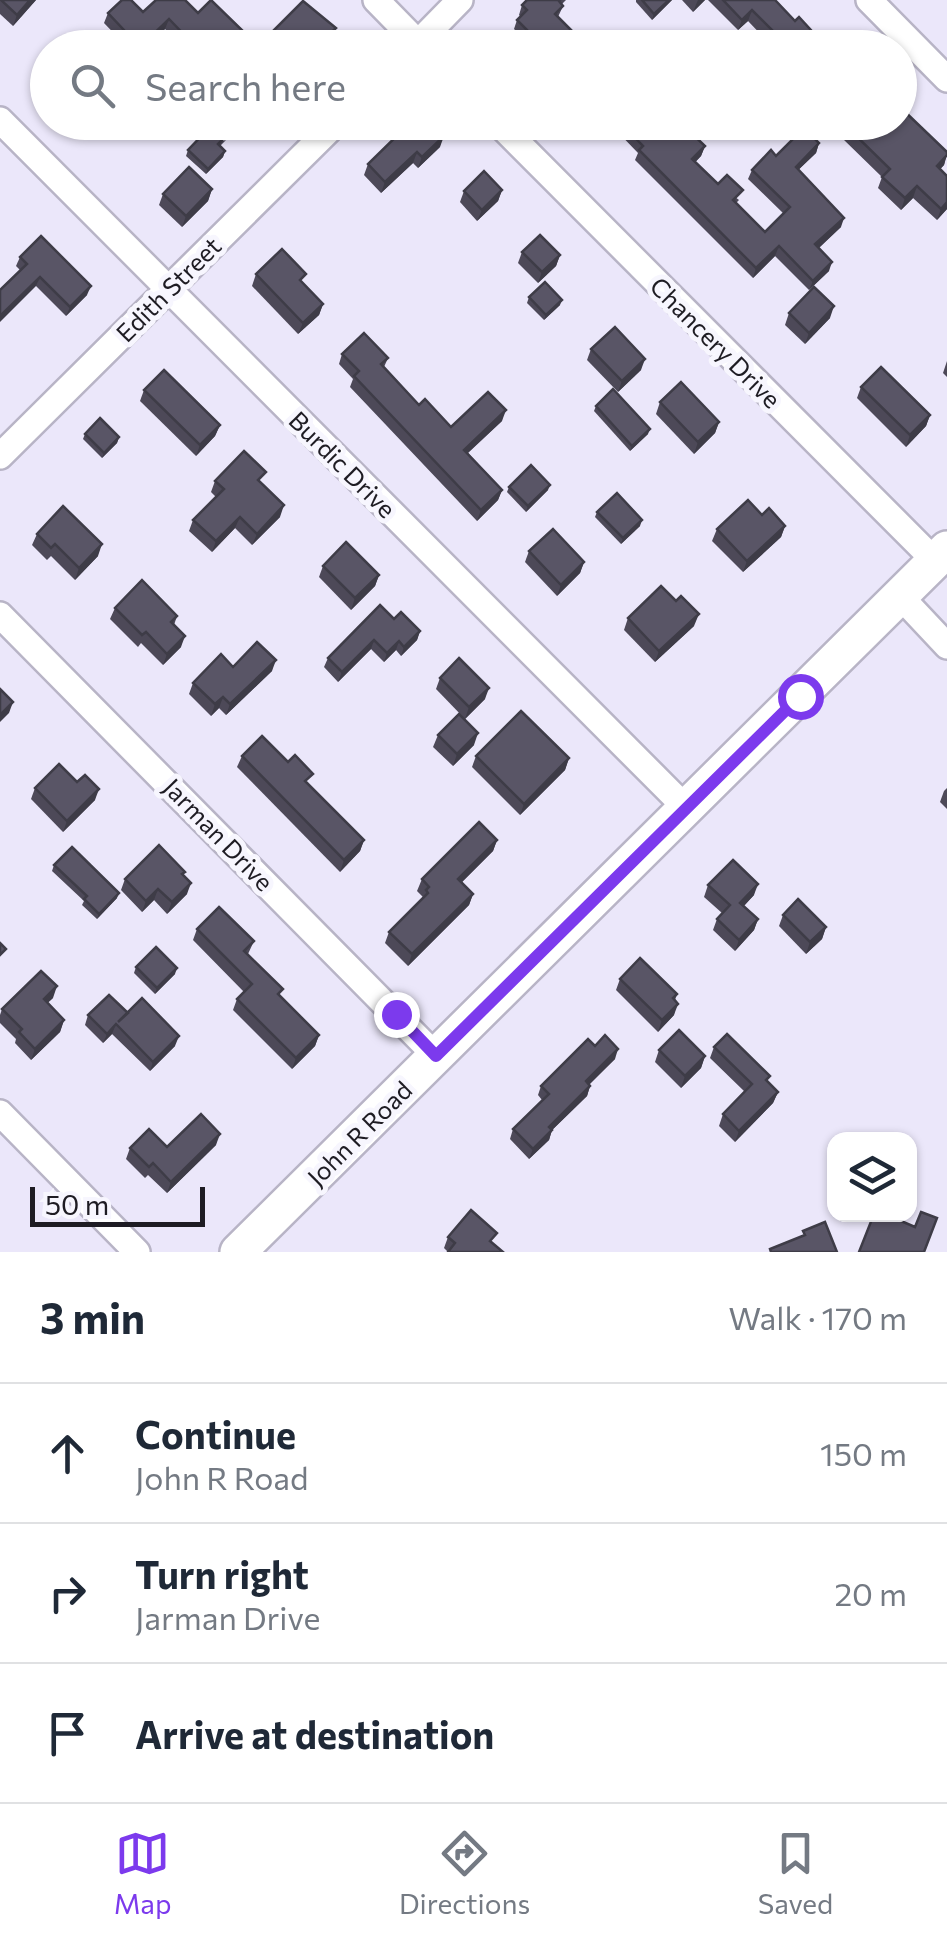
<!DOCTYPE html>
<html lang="en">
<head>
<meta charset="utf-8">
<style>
  :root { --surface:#fff; --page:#f2f2f3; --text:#1f2937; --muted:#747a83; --line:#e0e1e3; --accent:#7c3aed }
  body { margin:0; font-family:Commissioner,sans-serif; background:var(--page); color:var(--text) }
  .controls { position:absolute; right:30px; bottom:30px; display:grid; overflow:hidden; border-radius:20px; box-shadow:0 2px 8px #0004 }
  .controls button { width:90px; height:90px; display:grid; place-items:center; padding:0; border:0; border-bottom:2px solid var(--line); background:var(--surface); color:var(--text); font:50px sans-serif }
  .scale { position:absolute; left:30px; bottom:25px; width:175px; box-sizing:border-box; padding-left:10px; border:5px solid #1e1c23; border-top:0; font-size:28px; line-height:35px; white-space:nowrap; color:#1e1c23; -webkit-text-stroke:8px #f7f6fe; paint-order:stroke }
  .stop { position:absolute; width:30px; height:30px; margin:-22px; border:8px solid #7c3aed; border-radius:50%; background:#fff }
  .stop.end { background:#7c3aed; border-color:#fff; box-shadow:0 2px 10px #0008 }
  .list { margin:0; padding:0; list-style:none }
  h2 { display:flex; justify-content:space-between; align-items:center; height:130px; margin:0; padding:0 40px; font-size:42px }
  h2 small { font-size:32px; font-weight:400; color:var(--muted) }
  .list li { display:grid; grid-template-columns:65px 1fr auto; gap:30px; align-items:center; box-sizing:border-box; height:140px; padding:0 40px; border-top:2px solid var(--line) }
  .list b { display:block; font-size:38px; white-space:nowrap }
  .list p { margin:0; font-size:32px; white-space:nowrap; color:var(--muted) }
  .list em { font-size:32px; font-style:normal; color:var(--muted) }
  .icon { flex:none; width:55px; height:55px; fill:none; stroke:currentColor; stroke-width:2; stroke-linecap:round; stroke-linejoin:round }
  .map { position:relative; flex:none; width:947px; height:1252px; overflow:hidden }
  .search { position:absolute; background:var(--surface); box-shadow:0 2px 8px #0004; left:30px; right:30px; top:30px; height:110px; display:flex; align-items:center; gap:25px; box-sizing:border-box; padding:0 35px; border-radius:55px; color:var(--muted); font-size:38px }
  .sheet { height:550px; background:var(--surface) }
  nav { display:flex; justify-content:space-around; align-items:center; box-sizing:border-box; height:140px; border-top:2px solid var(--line); background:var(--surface); font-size:28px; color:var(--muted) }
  nav a { display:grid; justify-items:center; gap:5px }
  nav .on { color:var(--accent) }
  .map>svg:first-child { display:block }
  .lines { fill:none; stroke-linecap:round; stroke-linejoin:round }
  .street-casing { stroke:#b8b4c6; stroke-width:30 }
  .secondary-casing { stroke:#b8b4c6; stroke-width:40 }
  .street { stroke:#fff; stroke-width:25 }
  .secondary { stroke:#fff; stroke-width:35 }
  .wall { fill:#4d4958 }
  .shaded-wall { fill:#3e3c47 }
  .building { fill:#595566; stroke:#3e3c47; stroke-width:2.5 }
  .route { stroke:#7c3aed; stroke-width:12 }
  .labels { text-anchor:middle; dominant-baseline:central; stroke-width:10; stroke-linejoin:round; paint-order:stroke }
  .street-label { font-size:25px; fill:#1e1c23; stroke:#f7f6fe }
</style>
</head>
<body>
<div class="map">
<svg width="947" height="1252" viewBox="0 0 947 1252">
  <rect width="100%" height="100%" fill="#ebe7fa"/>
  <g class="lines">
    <g class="street-casing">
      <g id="street">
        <polyline points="376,0 423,48"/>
        <polyline points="869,0 947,79"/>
        <polyline points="413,48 460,0"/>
        <polyline points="0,120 686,808"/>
        <polyline points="497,122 935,561"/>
        <polyline points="0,456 337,122"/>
        <polyline points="900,596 947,646"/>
        <polyline points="0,615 436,1056"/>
        <polyline points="0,1113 137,1252"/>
      </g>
    </g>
    <g class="secondary-casing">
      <polyline id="secondary" points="238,1252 947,549"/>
    </g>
    <use href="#street" class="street"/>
    <use href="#secondary" class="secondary"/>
  </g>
  <g class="wall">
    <polygon points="0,0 36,0 13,26 0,14"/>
    <polygon points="527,0 566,0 562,4 563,6 558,17 573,41 580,48 523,48 521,46 524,39 514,29 517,20 521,17 519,15 522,5"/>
    <polygon points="636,0 672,0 652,20 636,2"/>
    <polygon points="682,0 705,0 693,12"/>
    <polygon points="708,0 775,0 795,21 771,45 748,21 738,30"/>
    <polygon points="143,12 198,13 242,44 239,48 184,48 165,29 146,48 128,48 104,23 108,13"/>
    <polygon points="336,28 331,39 323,48 268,48 265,45 270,34"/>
    <polygon points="601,122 661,122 671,130 705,146 701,156 695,162 718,184 739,200 736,203 765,232 784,214 748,179 752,170 776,156 819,143 816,153 798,170 841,227 819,248 829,271 809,290 775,256 753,278 635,160 638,153 611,125 607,129"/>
    <polygon points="847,127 947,152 944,165 940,169 947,176 947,209 937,220 913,198 901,210 878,188 882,177 843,139"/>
    <polygon points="226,140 220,146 225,151 223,157 206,174 186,156 188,150"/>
    <polygon points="440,147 418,168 413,163 381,193 364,175 368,164"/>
    <polygon points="212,189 208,201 182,227 159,205 163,194"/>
    <polygon points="502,190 498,201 477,221 460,202 464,191"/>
    <polygon points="522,252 560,255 556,266 538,283 518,263"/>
    <polygon points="20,257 87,295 66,316 16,266"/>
    <polygon points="256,274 303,283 323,304 319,315 298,334 252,286"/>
    <polygon points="529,297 560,305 544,320 527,303"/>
    <polygon points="789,313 830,318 805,344 785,325"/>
    <polygon points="591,349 641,370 618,392 587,360"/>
    <polygon points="342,354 388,358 384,367 419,405 451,427 502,421 468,453 502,490 498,500 477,521 350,387 353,379 339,364"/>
    <polygon points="947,361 947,377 943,373"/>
    <polygon points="861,387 930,415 926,426 906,447 857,398"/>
    <polygon points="144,390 220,425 215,436 196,456 140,401"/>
    <polygon points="660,402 719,422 715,433 694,454 656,414"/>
    <polygon points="596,406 648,434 630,451 594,411"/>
    <polygon points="85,434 119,437 117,443 102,458 83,439"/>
    <polygon points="215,481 261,483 280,517 252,545 235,528 212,552 189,531 193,520 216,497 211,492"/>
    <polygon points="509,487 548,490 526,512 507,492"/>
    <polygon points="597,512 640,526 621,544 595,517"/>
    <polygon points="762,515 785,526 781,537 743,572 712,541 717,529"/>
    <polygon points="37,534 98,556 75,580 51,556 47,560 32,545"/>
    <polygon points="529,551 584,562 580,573 557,596 525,562"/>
    <polygon points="323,566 379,575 375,586 351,610 319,577"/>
    <polygon points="115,608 177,616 174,625 181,647 163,665 141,643 138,647 110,619"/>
    <polygon points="628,618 694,626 655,662 624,630"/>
    <polygon points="394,619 420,631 417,640 401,656 396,650 384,662 371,649 338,682 324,667 328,658"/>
    <polygon points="233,667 272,671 226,715 219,708 211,716 189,694 193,683"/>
    <polygon points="440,678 485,699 465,719 436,689"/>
    <polygon points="438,735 474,745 453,766 433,747"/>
    <polygon points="242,756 309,785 364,840 360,851 340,872 237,767"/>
    <polygon points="476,756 569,758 565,770 520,815 472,767"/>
    <polygon points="77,782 95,800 63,832 31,799 35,788"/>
    <polygon points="947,788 947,809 940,802 944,791"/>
    <polygon points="497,840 493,851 462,882 473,894 469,905 408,966 385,943 389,932 422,899 423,897 417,891 422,879"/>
    <polygon points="54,865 117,898 97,919 82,905 84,901 52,871"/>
    <polygon points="184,876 187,894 167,914 154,900 142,912 121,890 125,879"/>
    <polygon points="708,885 754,895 744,906 758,919 754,930 735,951 713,930 717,919 722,913 704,897"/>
    <polygon points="783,915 826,927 822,939 806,954 779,926"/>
    <polygon points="197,929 254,941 248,954 280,996 319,1035 315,1046 292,1069 233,1010 237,999 244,992 193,940"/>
    <polygon points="136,967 175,974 155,994 134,973"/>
    <polygon points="620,979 677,994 675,1000 674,1015 658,1032 616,990"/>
    <polygon points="53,998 47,1003 64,1020 60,1032 31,1060 15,1043 16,1039 0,1023 0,1015 2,1009"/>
    <polygon points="127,1013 175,1046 150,1071 112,1034 103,1043 85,1025 88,1015"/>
    <polygon points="595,1046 615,1059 589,1084 590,1086 587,1096 552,1130 549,1140 529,1159 510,1139 513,1129 542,1100 538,1095 541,1086"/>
    <polygon points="714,1047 768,1083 778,1092 773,1103 735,1142 719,1126 723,1114 745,1092 710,1058"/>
    <polygon points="659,1050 705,1056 701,1068 681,1088 655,1062"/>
    <polygon points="216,1145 167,1193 148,1175 145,1178 126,1159 130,1148"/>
    <polygon points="448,1237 493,1244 448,1252 444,1248"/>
  </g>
  <g class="shaded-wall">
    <polygon points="30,0 36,0 13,26 17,15"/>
    <polygon points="669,0 672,0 652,20 654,14"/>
    <polygon points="698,0 705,0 693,12"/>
    <polygon points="752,10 748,21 738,30 742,20"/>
    <polygon points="169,19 165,29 146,48 140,48"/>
    <polygon points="336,28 331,39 323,48 315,48"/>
    <polygon points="246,34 242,44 239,48 233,48"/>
    <polygon points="444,136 440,147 418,168 422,157"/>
    <polygon points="819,143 816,153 792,176 796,167"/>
    <polygon points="705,146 701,156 689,169 692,159"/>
    <polygon points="225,151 223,157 206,174 208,169"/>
    <polygon points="417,152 413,163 381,193 385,182"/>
    <polygon points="947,155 944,165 933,177 937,166"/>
    <polygon points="917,186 913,198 901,210 905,198"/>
    <polygon points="212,189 208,201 182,227 186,216"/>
    <polygon points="502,190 498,201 477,221 482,210"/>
    <polygon points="947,202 947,209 937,220 941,209"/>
    <polygon points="844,218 841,227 812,254 815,244"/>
    <polygon points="779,246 775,256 753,278 756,268"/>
    <polygon points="560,255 556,266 538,283 542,272"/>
    <polygon points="832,262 829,271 809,290 813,281"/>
    <polygon points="40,277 36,286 0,322 0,316"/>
    <polygon points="91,286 87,295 66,316 70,307"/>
    <polygon points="562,300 560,305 544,320 546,315"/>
    <polygon points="323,304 319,315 298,334 303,323"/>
    <polygon points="834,306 830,318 805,344 809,333"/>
    <polygon points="645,359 641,370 618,392 622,381"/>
    <polygon points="506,410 502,421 460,460 464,450"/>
    <polygon points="930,415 926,426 906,447 910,435"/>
    <polygon points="719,422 715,433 694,454 698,442"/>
    <polygon points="220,425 215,436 196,456 200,445"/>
    <polygon points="650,429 648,434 630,451 632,446"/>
    <polygon points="119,437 117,443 102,458 104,453"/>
    <polygon points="550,485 548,490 526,512 528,506"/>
    <polygon points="502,490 498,500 477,521 481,510"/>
    <polygon points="284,505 280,517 252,545 257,534"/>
    <polygon points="240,517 235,528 212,552 216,541"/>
    <polygon points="642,520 640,526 621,544 623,538"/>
    <polygon points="785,526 781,537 743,572 747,561"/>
    <polygon points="102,544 98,556 75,580 79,568"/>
    <polygon points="584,562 580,573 557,596 561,585"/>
    <polygon points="379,575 375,586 351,610 355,598"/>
    <polygon points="699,614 694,626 655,662 659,651"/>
    <polygon points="420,631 417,640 401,656 404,647"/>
    <polygon points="185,636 181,647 163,665 167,654"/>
    <polygon points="374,640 371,649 338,682 342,672"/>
    <polygon points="399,641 396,650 384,662 387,653"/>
    <polygon points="276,660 272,671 226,715 230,704"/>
    <polygon points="489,688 485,699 465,719 469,707"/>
    <polygon points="223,697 219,708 211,716 215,704"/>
    <polygon points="13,702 9,713 0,722 0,715"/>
    <polygon points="478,733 474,745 453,766 457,754"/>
    <polygon points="569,758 565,770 520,815 524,804"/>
    <polygon points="99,789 95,800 63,832 67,821"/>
    <polygon points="364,840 360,851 340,872 344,860"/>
    <polygon points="497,840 493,851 454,890 458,879"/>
    <polygon points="191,883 187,894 167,914 172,902"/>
    <polygon points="758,884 754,895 736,914 740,903"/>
    <polygon points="158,889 154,900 142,912 146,901"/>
    <polygon points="119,893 117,898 97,919 99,914"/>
    <polygon points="473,894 469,905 408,966 412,954"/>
    <polygon points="758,919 754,930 735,951 739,940"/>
    <polygon points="826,927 822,939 806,954 810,942"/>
    <polygon points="177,968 175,974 155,994 157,988"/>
    <polygon points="57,986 53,998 39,1011 44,999"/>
    <polygon points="678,1004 674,1015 658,1032 662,1020"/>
    <polygon points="64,1020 60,1032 31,1060 35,1049"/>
    <polygon points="116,1024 112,1034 103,1043 107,1034"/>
    <polygon points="319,1035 315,1046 292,1069 296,1058"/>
    <polygon points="179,1036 175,1046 150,1071 153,1062"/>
    <polygon points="618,1049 615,1059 583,1091 586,1081"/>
    <polygon points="705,1056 701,1068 681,1088 685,1076"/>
    <polygon points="590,1086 587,1096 545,1137 549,1127"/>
    <polygon points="778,1092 773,1103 735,1142 739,1131"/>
    <polygon points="552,1130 549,1140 529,1159 533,1149"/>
    <polygon points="220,1134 216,1145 167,1193 171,1182"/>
  </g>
  <g class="building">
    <polygon points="1,0 30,0 17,15"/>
    <polygon points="122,0 131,0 143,12 156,0 185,0 198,13 211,0 246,34 233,48 197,48 169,19 140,47 141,48 130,48 135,42 139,46 108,13"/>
    <polygon points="527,0 560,0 559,1 563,6 555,14 576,35 571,39 580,48 536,48 525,36 529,32 517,20 527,10 522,5"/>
    <polygon points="642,0 669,0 654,14"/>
    <polygon points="723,0 775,0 795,21 799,17 820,40 817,43 822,48 768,48 779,37 752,10 742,20"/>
    <polygon points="303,1 336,28 315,48 283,48 270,34"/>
    <polygon points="900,107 947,152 947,155 937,166 947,176 947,202 941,209 917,186 905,198 882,177 890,169 847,127 851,122 900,122"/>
    <polygon points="215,122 228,134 218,144 225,151 208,169 188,150"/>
    <polygon points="411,122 432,122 444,136 422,157 417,152 385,182 368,164"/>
    <polygon points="620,122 661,122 671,130 677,122 680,122 705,146 692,159 718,184 727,175 743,190 733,200 765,232 790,207 752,170 771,150 776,156 804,128 819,143 796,167 844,218 815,244 832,262 813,281 779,246 756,268 639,150 643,146"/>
    <polygon points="189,167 212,189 186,216 163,194"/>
    <polygon points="484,171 502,190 482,210 464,191"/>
    <polygon points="540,235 560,255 542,272 522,252"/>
    <polygon points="41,236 91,286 70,307 40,277 0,316 0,290 27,264 20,257"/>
    <polygon points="282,249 306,274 300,280 323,304 303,323 256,274"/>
    <polygon points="545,282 562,300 546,315 529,297"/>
    <polygon points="814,287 834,306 809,333 789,313"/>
    <polygon points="615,327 645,359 622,381 591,349"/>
    <polygon points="364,333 388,358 381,364 419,405 425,399 451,427 488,392 506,410 464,450 502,490 481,510 354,376 359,371 342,354"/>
    <polygon points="881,367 930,415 910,435 861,387"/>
    <polygon points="164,370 220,425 200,445 144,390"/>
    <polygon points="681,382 719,422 698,442 660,402"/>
    <polygon points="613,389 650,429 632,446 596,406"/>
    <polygon points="100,418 119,437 104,453 85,434"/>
    <polygon points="244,451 266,472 258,480 284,505 257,534 240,517 216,541 193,520 224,489 215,481"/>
    <polygon points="531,465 550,485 528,506 509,487"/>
    <polygon points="617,493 642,520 623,538 597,512"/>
    <polygon points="748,500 762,515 769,508 785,526 747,561 717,529"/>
    <polygon points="63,506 102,544 79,568 55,544 51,548 37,534"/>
    <polygon points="553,529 584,562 561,585 529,551"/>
    <polygon points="346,542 379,575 355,598 323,566"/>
    <polygon points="142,580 177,616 171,622 185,636 167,654 146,632 142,635 115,608"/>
    <polygon points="661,586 676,601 681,596 699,614 659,651 628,618"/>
    <polygon points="380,605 394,619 401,612 420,631 404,647 399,641 387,653 374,640 342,672 328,658"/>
    <polygon points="257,642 276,660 230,704 223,697 215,704 193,683 221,654 233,667"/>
    <polygon points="459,658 489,688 469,707 440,678"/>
    <polygon points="0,689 13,702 0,715"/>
    <polygon points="521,711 569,758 524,804 476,756"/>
    <polygon points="459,714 478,733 457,754 438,735"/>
    <polygon points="262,736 288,762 295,755 313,774 305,781 364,840 344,860 242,756"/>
    <polygon points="59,764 77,782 85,775 99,789 67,821 35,788"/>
    <polygon points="479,822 497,840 458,879 473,894 412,954 389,932 428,893 426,890 429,887 422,879"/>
    <polygon points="159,845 185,872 182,874 191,883 172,902 158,889 146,901 125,879"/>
    <polygon points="72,847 119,893 99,914 84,899 87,896 54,865"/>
    <polygon points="733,860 758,884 740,903 758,919 739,940 717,919 730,905 708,885"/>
    <polygon points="798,899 826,927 810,942 783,915"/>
    <polygon points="219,907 254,941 244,951 283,989 278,994 319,1035 296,1058 237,999 252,984 197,929"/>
    <polygon points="0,943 6,949 0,955"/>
    <polygon points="156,947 177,968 157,988 136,967"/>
    <polygon points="640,958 677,994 673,998 678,1004 662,1020 620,979"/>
    <polygon points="41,971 57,986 44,999 64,1020 35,1049 19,1032 22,1029 2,1009"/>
    <polygon points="109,995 128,1013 118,1022 142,998 179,1036 153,1062 116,1024 107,1034 88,1015"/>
    <polygon points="679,1030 705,1056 685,1076 659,1050"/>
    <polygon points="727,1034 770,1076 766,1080 778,1092 739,1131 723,1114 752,1084 714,1047"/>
    <polygon points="605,1035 618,1049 586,1081 590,1086 549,1127 552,1130 533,1149 513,1129 549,1094 541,1086 588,1039 595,1046"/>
    <polygon points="201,1114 220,1134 171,1182 153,1163 149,1167 130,1148 149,1129 167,1147"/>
    <polygon points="471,1210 497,1233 490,1241 503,1252 448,1252 455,1243 448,1237"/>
    <polygon points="921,1212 937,1218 924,1252 859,1252 874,1214 885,1214 915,1227"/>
    <polygon points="825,1222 837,1252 771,1252 770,1249 805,1235 803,1231"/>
  </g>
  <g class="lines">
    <polyline class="route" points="396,1014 436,1056 800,696"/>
  </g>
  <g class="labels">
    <g class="street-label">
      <text transform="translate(168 289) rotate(-45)">Edith Street</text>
      <text transform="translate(716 342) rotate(45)">Chancery Drive</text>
      <text transform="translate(343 464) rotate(45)">Burdic Drive</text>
      <text transform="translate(219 834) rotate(46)">Jarman Drive</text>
      <text transform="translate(359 1133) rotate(-45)">John R Road</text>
    </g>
  </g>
</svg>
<div class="controls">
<button><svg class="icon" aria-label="layers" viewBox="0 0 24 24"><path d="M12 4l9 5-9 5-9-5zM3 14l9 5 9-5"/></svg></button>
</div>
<div class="scale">50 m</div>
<div class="stop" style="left:800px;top:696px"></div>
<div class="stop end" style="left:396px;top:1014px"></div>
<div class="search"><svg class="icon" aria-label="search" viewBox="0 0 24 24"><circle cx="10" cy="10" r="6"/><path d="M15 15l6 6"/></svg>Search here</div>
</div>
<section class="sheet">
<h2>3 min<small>Walk · 170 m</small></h2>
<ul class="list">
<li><svg class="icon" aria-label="ahead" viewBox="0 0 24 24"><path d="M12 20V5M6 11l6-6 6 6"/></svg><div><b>Continue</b><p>John R Road</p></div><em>150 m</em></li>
<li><svg class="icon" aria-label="right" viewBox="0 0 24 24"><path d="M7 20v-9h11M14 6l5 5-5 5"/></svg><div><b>Turn right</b><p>Jarman Drive</p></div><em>20 m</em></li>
<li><svg class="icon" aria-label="arrive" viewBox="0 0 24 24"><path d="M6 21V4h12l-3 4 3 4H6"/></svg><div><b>Arrive at destination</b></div></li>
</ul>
</section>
<nav>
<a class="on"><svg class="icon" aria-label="map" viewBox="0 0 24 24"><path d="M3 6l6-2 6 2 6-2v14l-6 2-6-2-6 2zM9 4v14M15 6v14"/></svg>Map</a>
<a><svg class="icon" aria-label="directions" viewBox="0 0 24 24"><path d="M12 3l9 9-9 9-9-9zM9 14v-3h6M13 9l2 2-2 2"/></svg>Directions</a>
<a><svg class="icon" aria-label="saved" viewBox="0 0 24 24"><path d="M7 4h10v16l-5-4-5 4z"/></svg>Saved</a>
</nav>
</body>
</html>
